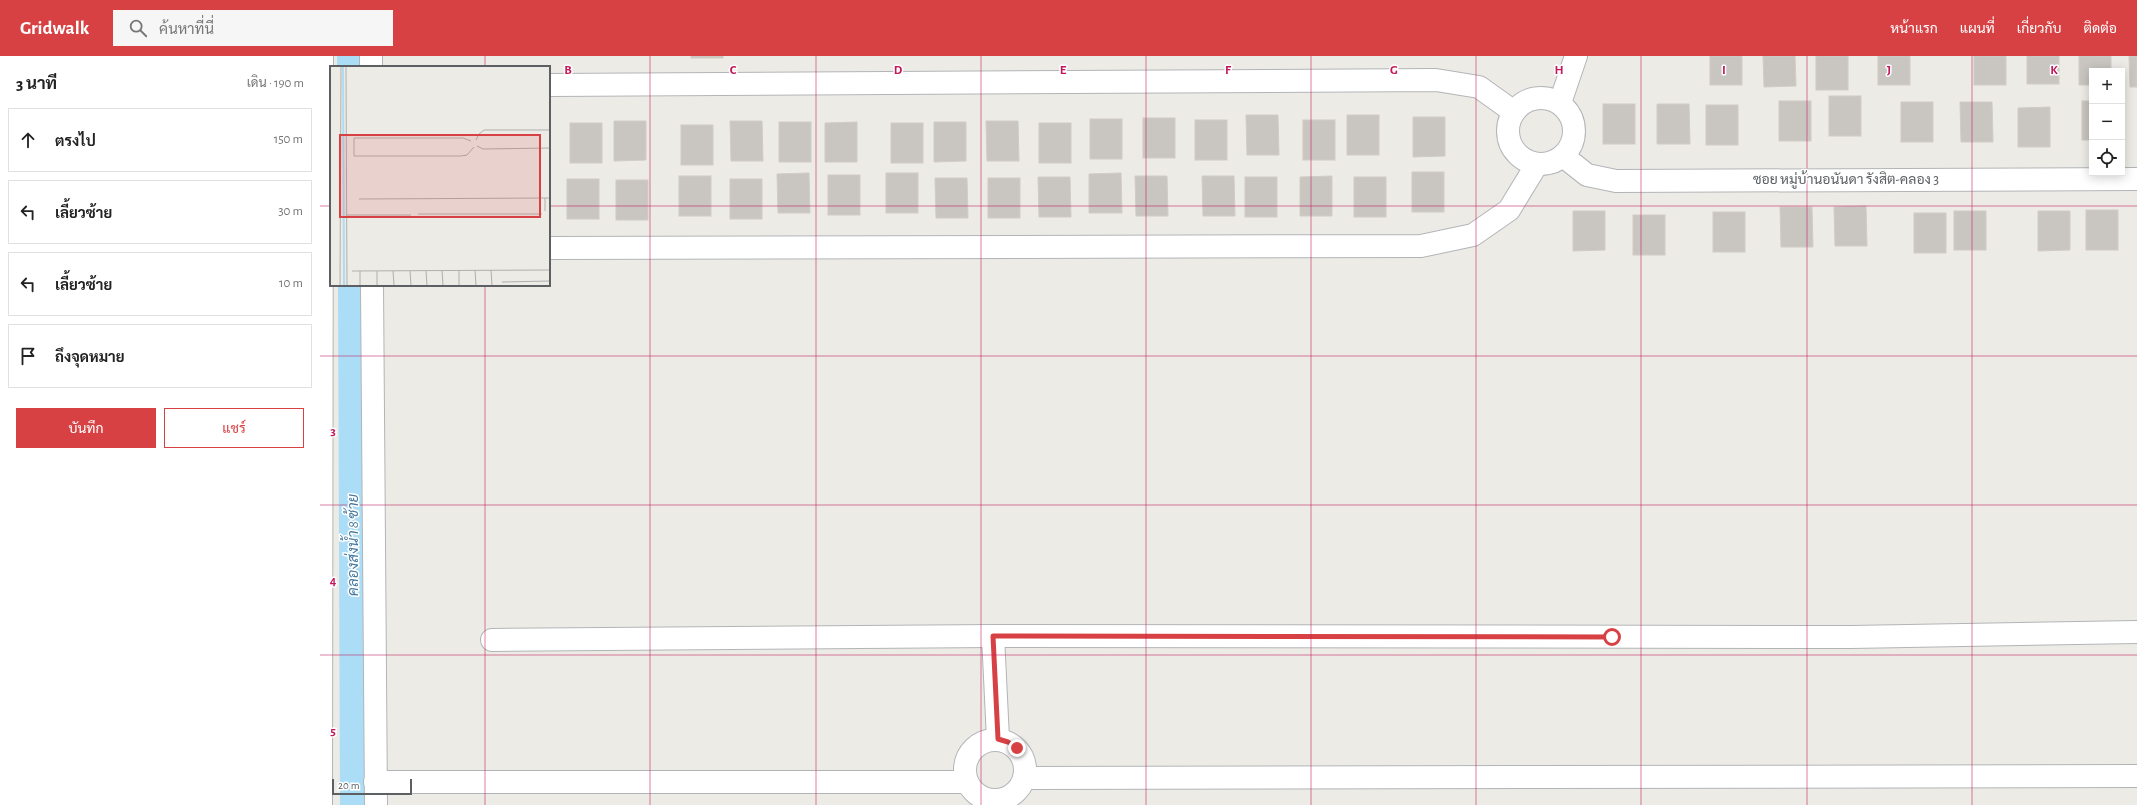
<!DOCTYPE html>
<html lang="th">
<head>
<meta charset="utf-8">
<style>
  :root { --surface:#fff; --page:#f6f6f6; --text:#222; --muted:#767676; --line:#e0e0e0; --accent:#d74144 }
  body { margin:0; font-family:"Alegreya Sans",Sarabun,sans-serif; background:var(--page); color:var(--text) }
  .controls { position:absolute; right:12px; top:12px; display:grid; overflow:hidden; border-radius:0px; box-shadow:0 2px 10px #0003 }
  .controls button { width:36px; height:36px; display:grid; place-items:center; padding:0; border:0; border-bottom:1px solid var(--line); background:var(--surface); color:var(--text); font:20px sans-serif }
  .scale { position:absolute; left:12px; bottom:10px; width:80px; box-sizing:border-box; padding-left:4px; border:2px solid #5c6063; border-top:0; font-size:11px; line-height:14px; white-space:nowrap; color:#5c6063; -webkit-text-stroke:3px #fff; paint-order:stroke }
  .stop { position:absolute; width:12px; height:12px; margin:-9px; border:3px solid #d74144; border-radius:50%; background:#fff }
  .stop.end { background:#d74144; border-color:#fff; box-shadow:0 1px 4px #0008 }
  .list { margin:0; padding:0; list-style:none }
  h2 { display:flex; justify-content:space-between; align-items:center; height:52px; margin:0; padding:0 16px; font-size:17px }
  h2 small { font-size:13px; font-weight:400; color:var(--muted) }
  .list li { display:grid; grid-template-columns:26px 1fr auto; gap:12px; align-items:center; box-sizing:border-box; height:64px; margin:0 8px 8px; padding:0 8px; border:1px solid var(--line); border-radius:0px }
  .list b { display:block; font-size:15px; white-space:nowrap }
  .list em { font-size:13px; font-style:normal; color:var(--muted) }
  .actions { display:flex; gap:8px; padding:12px 16px }
  .actions a { flex:1; padding:9px 0; border:1px solid var(--accent); border-radius:0px; text-align:center; font-size:14px; color:var(--accent) }
  .actions .main { background:var(--accent); color:#fff }
  .icon { flex:none; width:22px; height:22px; fill:none; stroke:currentColor; stroke-width:2; stroke-linecap:round; stroke-linejoin:round }
  .map { position:relative; flex:none; width:1817px; height:749px; overflow:hidden }
  header { display:flex; align-items:center; gap:24px; box-sizing:border-box; height:56px; padding:0 20px; background:var(--accent); color:#fff }
  header strong { font-size:19px }
  nav { display:flex; gap:22px; margin-inline-start:auto; font-size:14px }
  .search { width:280px; height:36px; background:var(--page); display:flex; align-items:center; gap:10px; box-sizing:border-box; padding:0 14px; border-radius:0px; color:var(--muted); font-size:15px }
  main { display:flex }
  aside { flex:1; background:var(--surface) }
  .map>svg:first-child { display:block }
  .lines { fill:none; stroke-linecap:round; stroke-linejoin:round }
  .canal { stroke:#acddf6; stroke-width:28 }
  .building { fill:#c9c5c1; stroke:#d1ccc4 }
  .minor-casing { stroke:#b2b5b8; stroke-width:24 }
  .minor { stroke:#fff; stroke-width:22 }
  .route { stroke:#d74144; stroke-width:5 }
  .grid { fill:none; stroke:#c2185b; stroke-width:1; stroke-opacity:0.55 }
  .labels { text-anchor:middle; dominant-baseline:central; stroke-width:3; stroke-linejoin:round; paint-order:stroke }
  .street-label { font-size:14px; fill:#5c6063; stroke:#fff }
  .water-label { font-size:15px; font-style:italic; fill:#477a9e; stroke:#fff }
  .inset-river { fill:none; stroke:#acddf6; stroke-width:2 }
  .inset-road { fill:none; stroke:#afafad; stroke-width:1 }
  .view { fill:#d74144; fill-opacity:0.15; stroke:#d74144; stroke-width:2 }
  .inset-edge { fill:none; stroke:#5c6063; stroke-width:2 }
  .grid-label { font-size:13px; text-anchor:middle; font-weight:bold; fill:#c2185b; stroke:#fff; stroke-width:3; stroke-linejoin:round; paint-order:stroke }
</style>
</head>
<body>
<header>
<strong>Gridwalk</strong>
<div class="search"><svg class="icon" aria-label="search" viewBox="0 0 24 24"><circle cx="10" cy="10" r="6"/><path d="M15 15l6 6"/></svg>ค้นหาที่นี่</div>
<nav><a>หน้าแรก</a><a>แผนที่</a><a>เกี่ยวกับ</a><a>ติดต่อ</a></nav>
</header>
<main>
<aside>
<h2>3 นาที<small>เดิน · 190 m</small></h2>
<ul class="list">
<li><svg class="icon" aria-label="ahead" viewBox="0 0 24 24"><path d="M12 20V5M6 11l6-6 6 6"/></svg><div><b>ตรงไป</b></div><em>150 m</em></li>
<li><svg class="icon" aria-label="left" viewBox="0 0 24 24"><path d="M17 20v-9H6M10 6l-5 5 5 5"/></svg><div><b>เลี้ยวซ้าย</b></div><em>30 m</em></li>
<li><svg class="icon" aria-label="left" viewBox="0 0 24 24"><path d="M17 20v-9H6M10 6l-5 5 5 5"/></svg><div><b>เลี้ยวซ้าย</b></div><em>10 m</em></li>
<li><svg class="icon" aria-label="arrive" viewBox="0 0 24 24"><path d="M6 21V4h12l-3 4 3 4H6"/></svg><div><b>ถึงจุดหมาย</b></div></li>
</ul>
<div class="actions"><a class="main">บันทึก</a><a>แชร์</a></div>
</aside>
<div class="map">
<svg width="1817" height="749" viewBox="0 0 1817 749">
  <rect width="100%" height="100%" fill="#edebe5"/>
  <g class="lines">
    <g class="canal">
      <polyline points="31,0 31,11"/>
      <polyline points="32,229 34,749"/>
    </g>
  </g>
  <g class="building">
    <rect x="371" y="0" width="32" height="2"/>
    <rect x="1390" y="0" width="32" height="29"/>
    <polygon points="1443,0 1475,0 1476,30 1444,31"/>
    <rect x="1496" y="0" width="32" height="34"/>
    <rect x="1558" y="0" width="32" height="29"/>
    <rect x="1654" y="0" width="32" height="29"/>
    <rect x="1707" y="0" width="32" height="28"/>
    <polygon points="1759,0 1791,0 1791,15 1772,15 1772,29 1759,29"/>
    <polygon points="1809,0 1817,0 1817,31 1810,31"/>
    <rect x="1509" y="40" width="32" height="40"/>
    <rect x="1459" y="45" width="32" height="40"/>
    <rect x="1762" y="45" width="10" height="39"/>
    <rect x="1581" y="46" width="32" height="40"/>
    <polygon points="1640,46 1672,46 1673,86 1641,86"/>
    <rect x="1283" y="48" width="32" height="40"/>
    <polygon points="1337,48 1369,48 1370,88 1337,88"/>
    <rect x="1386" y="49" width="32" height="40"/>
    <polygon points="1730,51 1730,91 1698,91 1698,52"/>
    <polygon points="926,59 958,59 959,99 927,99"/>
    <rect x="1027" y="59" width="32" height="40"/>
    <polygon points="1093,61 1125,61 1125,100 1093,101"/>
    <rect x="823" y="62" width="32" height="40"/>
    <rect x="770" y="63" width="32" height="40"/>
    <rect x="875" y="64" width="32" height="40"/>
    <rect x="983" y="64" width="32" height="40"/>
    <polygon points="294,65 326,65 326,104 294,105"/>
    <polygon points="410,65 442,65 443,105 411,105"/>
    <polygon points="666,65 698,65 699,105 667,105"/>
    <rect x="459" y="66" width="32" height="40"/>
    <polygon points="537,66 537,106 505,106 505,67"/>
    <polygon points="614,66 646,66 646,105 614,106"/>
    <rect x="250" y="67" width="32" height="40"/>
    <rect x="571" y="67" width="32" height="40"/>
    <rect x="719" y="67" width="32" height="40"/>
    <rect x="361" y="69" width="32" height="40"/>
    <rect x="1092" y="116" width="32" height="40"/>
    <polygon points="489,117 490,157 458,157 457,118"/>
    <rect x="566" y="117" width="32" height="40"/>
    <polygon points="801,117 802,157 769,157 769,118"/>
    <rect x="508" y="119" width="32" height="40"/>
    <rect x="359" y="120" width="32" height="40"/>
    <polygon points="815,120 847,120 848,160 816,160"/>
    <polygon points="882,120 914,120 915,160 883,160"/>
    <polygon points="1012,120 1012,160 980,160 980,121"/>
    <polygon points="718,121 750,121 751,161 719,161"/>
    <rect x="925" y="121" width="32" height="40"/>
    <rect x="1034" y="121" width="32" height="40"/>
    <polygon points="615,122 647,122 648,162 616,162"/>
    <rect x="668" y="122" width="32" height="40"/>
    <rect x="247" y="123" width="32" height="40"/>
    <rect x="410" y="123" width="32" height="40"/>
    <rect x="296" y="124" width="32" height="40"/>
    <polygon points="1546,150 1547,190 1515,190 1514,151"/>
    <polygon points="1460,151 1492,151 1493,191 1461,191"/>
    <rect x="1766" y="154" width="32" height="40"/>
    <polygon points="1253,155 1285,155 1285,194 1253,195"/>
    <rect x="1634" y="155" width="32" height="39"/>
    <polygon points="1718,155 1750,155 1750,194 1718,195"/>
    <rect x="1393" y="156" width="32" height="40"/>
    <rect x="1594" y="157" width="32" height="40"/>
    <rect x="1313" y="159" width="32" height="40"/>
  </g>
  <g class="lines">
    <g class="minor-casing">
      <g id="minor">
        <polyline points="51,0 51,11"/>
        <polyline points="229,29 1116,24 1159,31 1194,56"/>
        <circle cx="1221" cy="75" r="33"/>
        <polyline points="1240,47 1256,0"/>
        <polyline points="1243,100 1267,119 1296,125 1817,123"/>
        <polyline points="229,192 1101,190 1153,179 1189,154 1217,108"/>
        <polyline points="52,229 56,749"/>
        <polyline points="673,580 678,683"/>
        <polyline points="172,584 673,580 1531,581 1817,576"/>
        <circle cx="675" cy="714" r="30"/>
        <polyline points="704,722 1817,720"/>
        <polyline points="55,726 647,726"/>
        <polyline points="1,749 2,0"/>
      </g>
    </g>
    <use href="#minor" class="minor"/>
  </g>
  <g class="lines">
    <polyline class="route" points="697,692 688,686 678,683 673,580 1292,581"/>
  </g>
  <path class="grid" d="M165 0V11M330 0V749M496 0V749M661 0V749M826 0V749M991 0V749M1156 0V749M1321 0V749M1487 0V749M1652 0V749M0 150H11M229 150H1817M165 229V749M0 300H1817M0 449H1817M0 599H1817"/>
  <g class="labels">
    <g class="street-label">
      <text x="1526" y="124">ซอย หมู่บ้านอนันดา รังสิต-คลอง 3</text>
    </g>
    <g class="water-label">
      <text transform="translate(33 489) rotate(-90)">คลองส่งน้ำ 8 ซ้าย</text>
    </g>
  </g>
  <g transform="translate(10 10)">
    <rect width="220" height="220" fill="#edebe5"/>
    <path class="inset-river" d="M13 1 14 219"/>
    <path class="inset-road" d="M16 1 17 219M146 74 149 68 154 64H220M141 75 133 72H24V90H131L137 89 144 81M147 80 153 83 220 82M29 133 220 132M215 145V132M88 148H212M16 149H81M112 204 113 219M129 204V219M145 204 146 219M161 204 162 219M22 205 220 204M47 205V219M63 205 64 219M80 205 81 219M96 205 97 219M172 216 220 215M10 219 11 1M30 219V205"/>
    <path class="view" d="M10 69H210V151H10Z"/>
    <rect width="220" height="220" class="inset-edge"/>
  </g>
  <g class="grid-label">
    <text x="248" y="18">B</text>
    <text x="413" y="18">C</text>
    <text x="578" y="18">D</text>
    <text x="743" y="18">E</text>
    <text x="908" y="18">F</text>
    <text x="1074" y="18">G</text>
    <text x="1239" y="18">H</text>
    <text x="1404" y="18">I</text>
    <text x="1569" y="18">J</text>
    <text x="1734" y="18">K</text>
    <text x="13" y="379">3</text>
    <text x="13" y="529">4</text>
    <text x="13" y="679">5</text>
  </g>
</svg>
<div class="controls">
<button>+</button>
<button>−</button>
<button><svg class="icon" aria-label="locate" viewBox="0 0 24 24"><circle cx="12" cy="12" r="6"/><path d="M12 2v4M12 18v4M2 12h4M18 12h4"/></svg></button>
</div>
<div class="scale">20 m</div>
<div class="stop" style="left:1292px;top:581px"></div>
<div class="stop end" style="left:697px;top:692px"></div>
</div>
</main>
</body>
</html>
